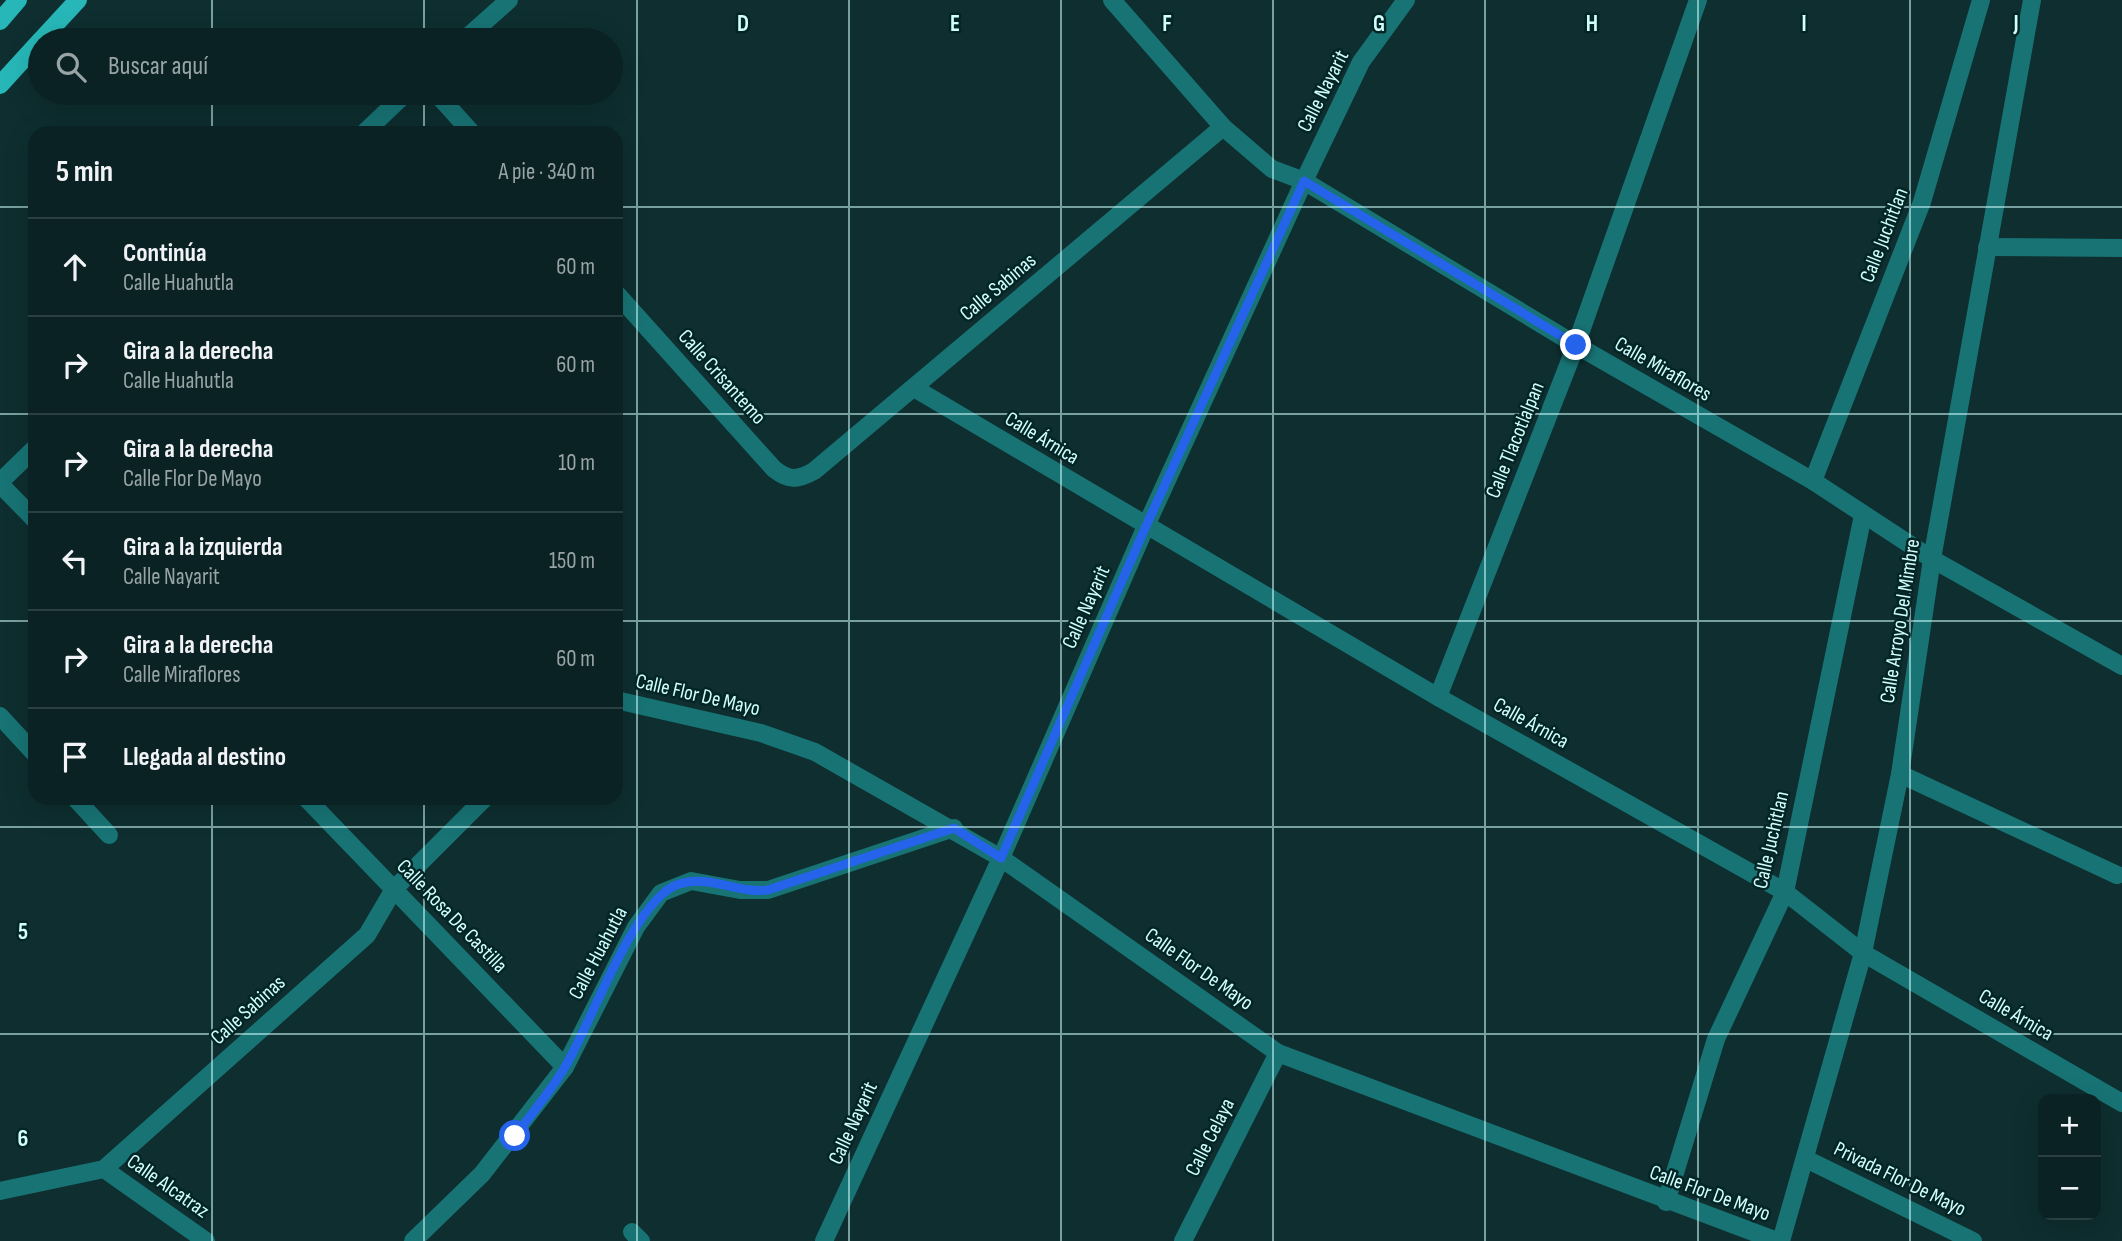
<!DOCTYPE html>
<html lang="es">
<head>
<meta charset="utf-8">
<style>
  :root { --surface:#0a2223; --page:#182f30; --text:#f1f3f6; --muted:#99a4a6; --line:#2a3f41 }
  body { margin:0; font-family:"Sofia Sans Condensed",sans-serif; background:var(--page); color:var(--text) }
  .controls { position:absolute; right:21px; bottom:21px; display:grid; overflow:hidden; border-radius:14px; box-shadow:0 7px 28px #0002 }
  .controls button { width:63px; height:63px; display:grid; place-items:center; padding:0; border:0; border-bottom:2px solid var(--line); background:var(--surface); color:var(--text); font:35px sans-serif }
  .stop { position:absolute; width:21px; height:21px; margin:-16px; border:5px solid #2563eb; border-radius:50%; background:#fff }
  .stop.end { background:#2563eb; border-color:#fff; box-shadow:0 2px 7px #0008 }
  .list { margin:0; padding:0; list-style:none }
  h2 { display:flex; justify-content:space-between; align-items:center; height:91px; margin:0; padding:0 28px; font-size:30px }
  h2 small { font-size:23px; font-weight:400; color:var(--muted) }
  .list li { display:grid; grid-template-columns:46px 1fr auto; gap:21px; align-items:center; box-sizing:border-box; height:98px; padding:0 28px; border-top:2px solid var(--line) }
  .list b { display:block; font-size:26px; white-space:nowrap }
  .list p { margin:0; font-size:23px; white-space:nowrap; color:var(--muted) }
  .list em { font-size:23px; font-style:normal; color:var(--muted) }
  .icon { flex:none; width:38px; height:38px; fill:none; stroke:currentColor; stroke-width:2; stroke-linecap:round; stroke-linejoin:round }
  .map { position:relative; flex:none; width:2122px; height:1241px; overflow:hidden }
  .search { position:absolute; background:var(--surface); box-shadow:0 7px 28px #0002; left:28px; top:28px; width:595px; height:77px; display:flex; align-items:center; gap:18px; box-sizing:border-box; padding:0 24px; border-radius:38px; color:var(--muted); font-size:26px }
  .panel { position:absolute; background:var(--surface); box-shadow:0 7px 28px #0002; left:28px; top:126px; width:595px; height:679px; border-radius:21px }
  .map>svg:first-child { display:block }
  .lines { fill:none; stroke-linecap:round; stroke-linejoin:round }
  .service { stroke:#187374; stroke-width:18 }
  .minor { stroke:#187374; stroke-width:18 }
  .tertiary { stroke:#187374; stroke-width:18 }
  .primary { stroke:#27b7b8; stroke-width:18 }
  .route { stroke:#2563eb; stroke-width:9 }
  .grid { fill:none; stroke:#d1fffe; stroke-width:2; stroke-opacity:0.55 }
  .labels { text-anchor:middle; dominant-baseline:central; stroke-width:5; stroke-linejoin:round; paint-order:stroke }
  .street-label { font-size:21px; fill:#d1fffe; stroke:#042525 }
  .grid-label { font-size:23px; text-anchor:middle; font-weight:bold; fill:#d1fffe; stroke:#042525; stroke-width:5; stroke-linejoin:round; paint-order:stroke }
</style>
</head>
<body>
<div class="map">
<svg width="2122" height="1241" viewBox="0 0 2122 1241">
  <rect width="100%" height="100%" fill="#0e2e2f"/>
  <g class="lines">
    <polyline class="service" points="1900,774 2117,875"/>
    <g class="minor">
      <polyline points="1112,0 1223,127 1272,169 1304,181 1576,345 1813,481 1932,559 2122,666"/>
      <polyline points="464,40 509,0"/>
      <polyline points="436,93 472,133"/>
      <polyline points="364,133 406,93"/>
      <polyline points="1987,247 2122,248"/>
      <path d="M616 293 774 469C789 481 798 480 814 471L1223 127"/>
      <polyline points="914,388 1438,697 1785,892 1863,953 2122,1103"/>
      <polyline points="1813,481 1922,202 1981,0"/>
      <polyline points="0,482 35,448"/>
      <polyline points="0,484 35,520"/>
      <polyline points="1438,697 1576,345 1698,0"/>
      <polyline points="616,700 761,733 815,752 1001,858 1278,1053 1777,1241"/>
      <polyline points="0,716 35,754"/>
      <polyline points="75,798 109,835"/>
      <polyline points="306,798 565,1067"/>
      <polyline points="1806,1159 1973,1241"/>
      <polyline points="104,1169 206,1241"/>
      <polyline points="0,1191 104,1169 367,935 394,889 485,798"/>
      <polyline points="1666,1202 1716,1039 1785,892 1863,515"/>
      <polyline points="632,1232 641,1241"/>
      <polyline points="413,1241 482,1174 565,1067 636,927 661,893 691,881 740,890 768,890 954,828"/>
      <polyline points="824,1241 1001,858 1146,526 1304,181 1361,62 1406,0"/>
      <polyline points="1183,1241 1278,1053"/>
    </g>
    <polyline class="tertiary" points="1781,1241 1863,953 1900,774 1932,559 2032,0"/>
    <g class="primary">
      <polyline points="0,21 18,0"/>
      <polyline points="41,40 78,0"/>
      <polyline points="0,85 40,41"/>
    </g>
  </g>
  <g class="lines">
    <path class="route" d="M515 1136C532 1113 551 1091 565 1067 591 1024 634 898 679 884 709 874 738 894 768 890L954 828 1001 858 1146 526 1304 181 1576 345"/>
  </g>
  <path class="grid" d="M212 0V40M424 0V40M637 0V1241M849 0V1241M1061 0V1241M1273 0V1241M1485 0V1241M1698 0V1241M1910 0V1241M212 93V133M424 93V133M0 207H35M616 207H2122M0 414H35M616 414H2122M0 621H35M616 621H2122M212 798V1241M424 798V1241M0 827H2122M0 1034H2122"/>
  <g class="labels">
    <g class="street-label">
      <text transform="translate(1323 91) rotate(-63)">Calle Nayarit</text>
      <text transform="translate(1884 235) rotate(-69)">Calle Juchitlan</text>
      <text transform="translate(998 287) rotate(-40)">Calle Sabinas</text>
      <text transform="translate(1663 369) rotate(30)">Calle Miraflores</text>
      <text transform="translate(722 377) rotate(48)">Calle Crisantemo</text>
      <text transform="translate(1042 438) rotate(31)">Calle Árnica</text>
      <text transform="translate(1515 440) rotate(-68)">Calle Tlacotlalpan</text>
      <text transform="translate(1086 607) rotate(-66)">Calle Nayarit</text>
      <text transform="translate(1900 621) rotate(-81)">Calle Arroyo Del Mimbre</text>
      <text transform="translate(698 695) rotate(13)">Calle Flor De Mayo</text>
      <text transform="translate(1531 723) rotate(29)">Calle Árnica</text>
      <text transform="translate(1771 840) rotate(-77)">Calle Juchitlan</text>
      <text transform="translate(452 916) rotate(46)">Calle Rosa De Castilla</text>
      <text transform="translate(598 953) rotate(-62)">Calle Huahutla</text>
      <text transform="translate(1199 969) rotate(35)">Calle Flor De Mayo</text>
      <text transform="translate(248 1010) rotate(-42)">Calle Sabinas</text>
      <text transform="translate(2016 1015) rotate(30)">Calle Árnica</text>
      <text transform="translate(853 1123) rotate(-65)">Calle Nayarit</text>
      <text transform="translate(1210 1137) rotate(-63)">Calle Celaya</text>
      <text transform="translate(1900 1179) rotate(26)">Privada Flor De Mayo</text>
      <text transform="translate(168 1186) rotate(35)">Calle Alcatraz</text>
      <text transform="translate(1710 1193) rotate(20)">Calle Flor De Mayo</text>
    </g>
  </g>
  <g class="grid-label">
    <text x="743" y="31">D</text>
    <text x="955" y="31">E</text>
    <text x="1167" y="31">F</text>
    <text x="1379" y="31">G</text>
    <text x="1592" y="31">H</text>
    <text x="1804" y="31">I</text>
    <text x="2016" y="31">J</text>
    <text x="23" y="939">5</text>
    <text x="23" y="1146">6</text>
  </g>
</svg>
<div class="controls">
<button>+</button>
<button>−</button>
</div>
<div class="stop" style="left:515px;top:1136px"></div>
<div class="stop end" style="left:1576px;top:345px"></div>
<div class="search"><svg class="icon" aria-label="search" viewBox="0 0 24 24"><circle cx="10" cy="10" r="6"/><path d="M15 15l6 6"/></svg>Buscar aquí</div>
<section class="panel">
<h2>5 min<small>A pie · 340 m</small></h2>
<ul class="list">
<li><svg class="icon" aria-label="ahead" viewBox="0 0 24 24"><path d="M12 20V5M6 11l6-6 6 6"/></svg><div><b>Continúa</b><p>Calle Huahutla</p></div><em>60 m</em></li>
<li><svg class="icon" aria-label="right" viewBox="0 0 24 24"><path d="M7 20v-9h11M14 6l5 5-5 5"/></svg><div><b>Gira a la derecha</b><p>Calle Huahutla</p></div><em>60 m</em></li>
<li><svg class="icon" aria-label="right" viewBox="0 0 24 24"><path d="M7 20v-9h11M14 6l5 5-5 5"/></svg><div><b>Gira a la derecha</b><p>Calle Flor De Mayo</p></div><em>10 m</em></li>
<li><svg class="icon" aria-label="left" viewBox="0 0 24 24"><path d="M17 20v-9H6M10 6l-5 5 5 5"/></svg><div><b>Gira a la izquierda</b><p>Calle Nayarit</p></div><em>150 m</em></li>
<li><svg class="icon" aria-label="right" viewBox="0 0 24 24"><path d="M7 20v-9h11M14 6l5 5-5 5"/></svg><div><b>Gira a la derecha</b><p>Calle Miraflores</p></div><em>60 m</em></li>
<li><svg class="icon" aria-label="arrive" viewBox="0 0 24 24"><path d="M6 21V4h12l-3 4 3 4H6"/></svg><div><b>Llegada al destino</b></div></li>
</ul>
</section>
</div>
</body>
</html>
